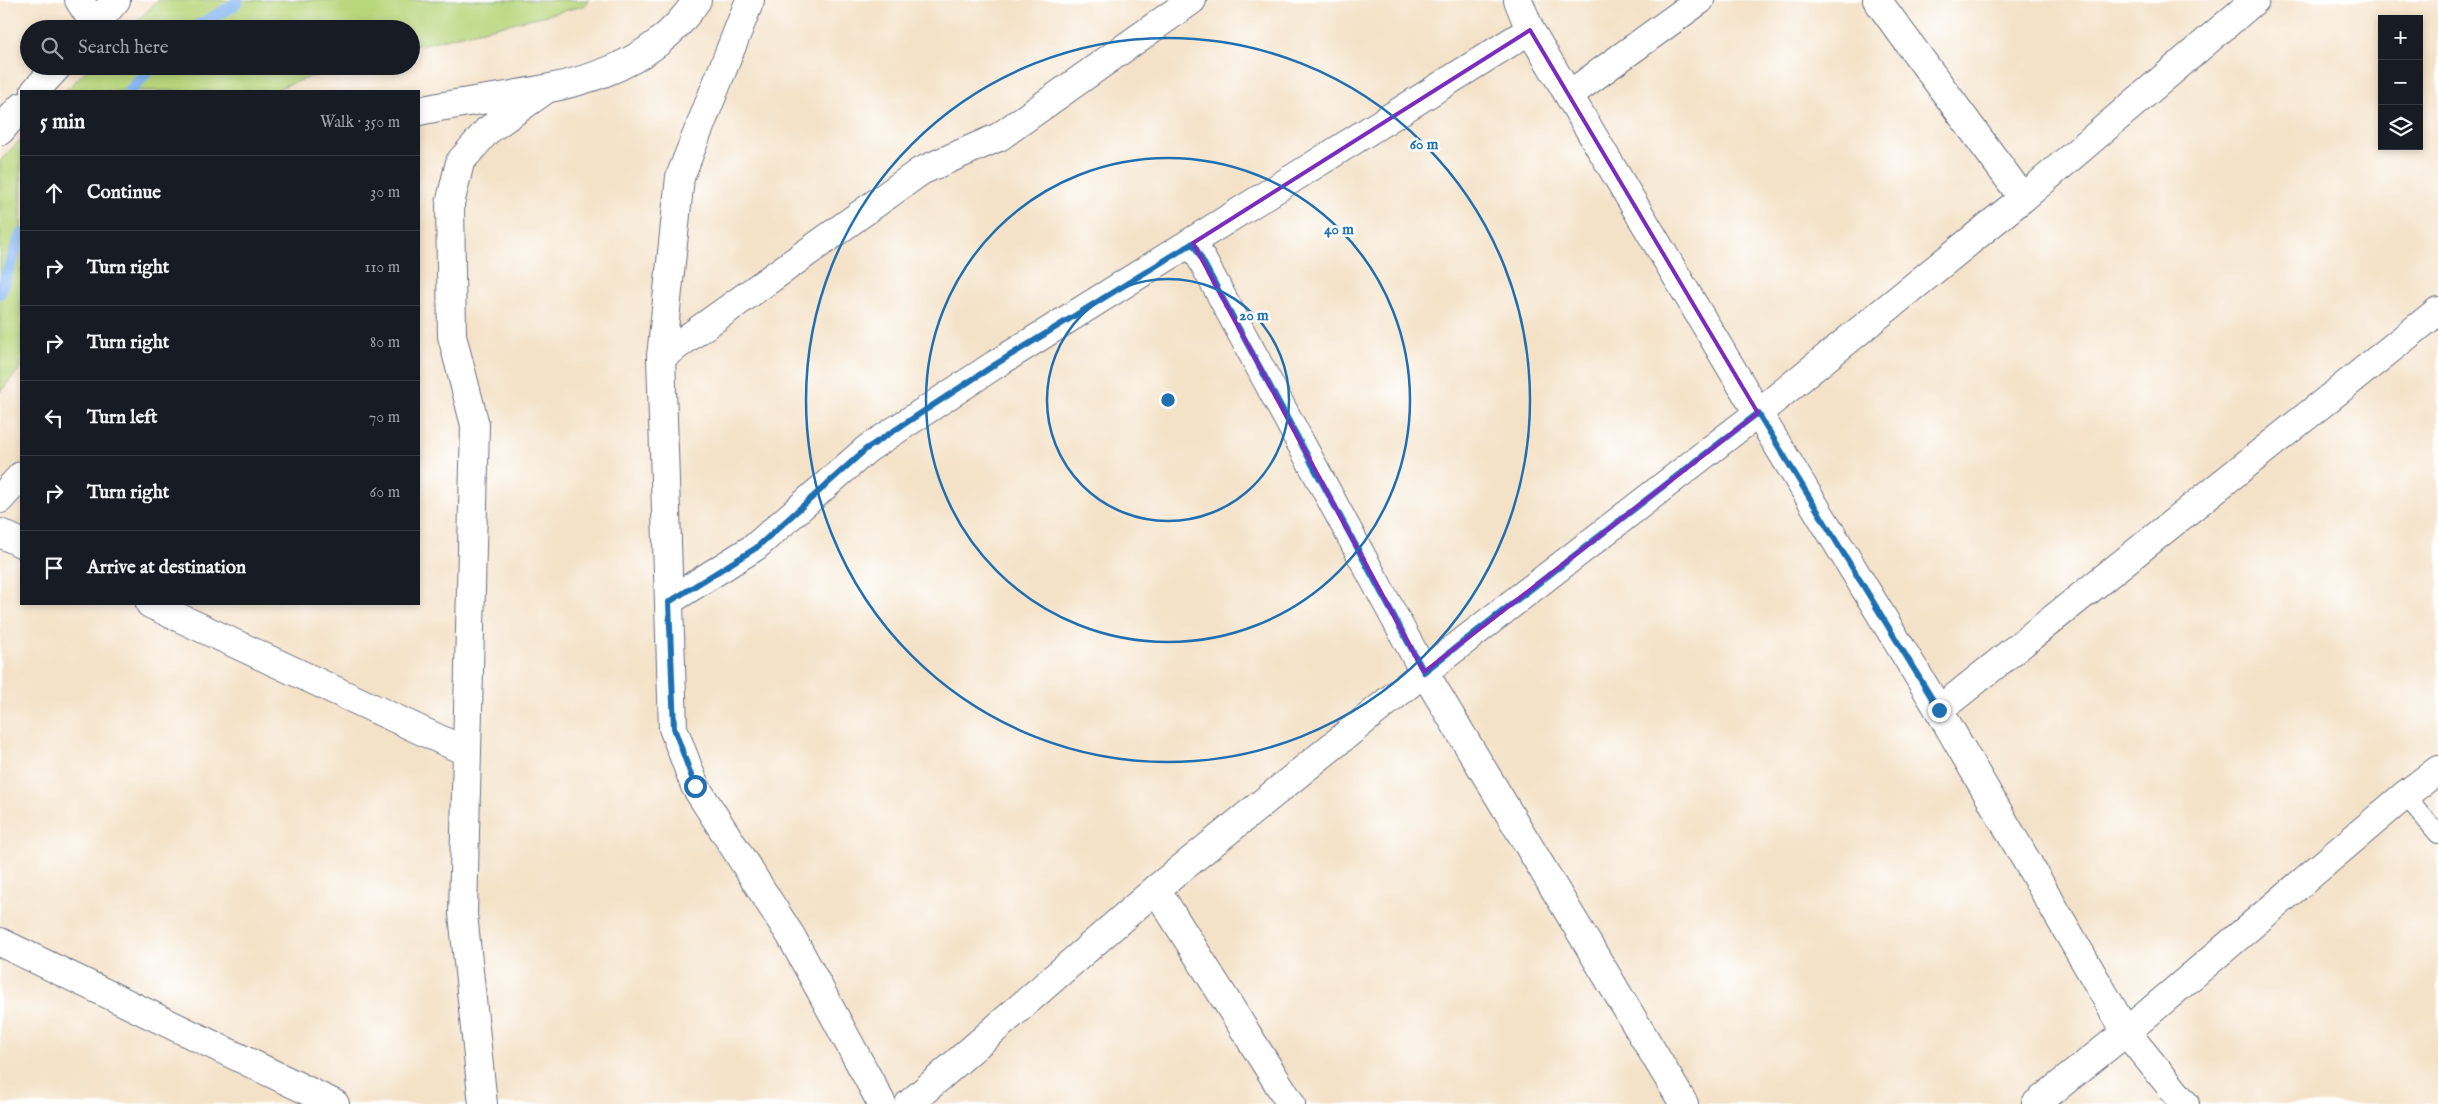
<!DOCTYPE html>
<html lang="en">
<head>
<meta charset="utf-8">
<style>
  :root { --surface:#171b24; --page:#20242c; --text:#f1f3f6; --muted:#9ea1a6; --line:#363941 }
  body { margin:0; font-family:"IM FELL English",serif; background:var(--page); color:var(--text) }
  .controls { position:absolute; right:15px; top:15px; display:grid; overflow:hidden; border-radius:0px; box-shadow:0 2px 8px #0003 }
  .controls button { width:45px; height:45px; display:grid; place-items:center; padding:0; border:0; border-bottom:1px solid var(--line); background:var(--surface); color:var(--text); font:25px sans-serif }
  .stop { position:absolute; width:15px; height:15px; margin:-11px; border:4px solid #1f6fb2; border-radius:50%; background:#fff }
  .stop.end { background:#1f6fb2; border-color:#fff; box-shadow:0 1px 5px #0008 }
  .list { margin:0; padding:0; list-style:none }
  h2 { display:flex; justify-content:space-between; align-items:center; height:65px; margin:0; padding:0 20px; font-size:21px }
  h2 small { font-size:16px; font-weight:400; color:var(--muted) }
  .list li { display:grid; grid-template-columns:32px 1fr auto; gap:15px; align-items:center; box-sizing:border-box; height:75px; padding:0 20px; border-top:1px solid var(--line) }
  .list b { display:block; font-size:19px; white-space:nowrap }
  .list em { font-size:16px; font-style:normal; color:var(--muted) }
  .icon { flex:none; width:28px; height:28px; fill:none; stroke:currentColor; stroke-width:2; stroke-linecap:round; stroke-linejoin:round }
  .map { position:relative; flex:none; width:2438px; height:1104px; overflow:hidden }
  .search { position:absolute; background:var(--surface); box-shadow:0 2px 8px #0003; left:20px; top:20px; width:400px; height:55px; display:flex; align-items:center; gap:12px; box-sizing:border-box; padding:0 18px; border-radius:28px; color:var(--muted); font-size:19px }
  .panel { position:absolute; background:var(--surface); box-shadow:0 2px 8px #0003; left:20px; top:90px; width:400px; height:515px; border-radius:0px }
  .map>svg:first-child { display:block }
  .green { fill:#b8d67c; stroke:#6a826d }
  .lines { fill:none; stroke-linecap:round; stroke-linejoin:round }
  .stream { stroke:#86b7f2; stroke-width:12 }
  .service-casing { stroke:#676e83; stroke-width:20 }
  .minor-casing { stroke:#676e83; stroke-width:30 }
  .tertiary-casing { stroke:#676e83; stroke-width:30 }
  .service { stroke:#fff; stroke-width:18 }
  .minor { stroke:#fff; stroke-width:28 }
  .tertiary { stroke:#fff; stroke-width:28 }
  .route { stroke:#1f6fb2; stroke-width:6 }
  .marked { fill:none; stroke:#7b2cbf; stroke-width:4; stroke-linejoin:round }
  .ring { fill:none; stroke:#1f6fb2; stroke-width:2.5 }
  .centre { fill:#1f6fb2; stroke:#fff; stroke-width:2.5 }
  .ring-label { font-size:15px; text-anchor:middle; font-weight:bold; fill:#1f6fb2; stroke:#fff; stroke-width:5; stroke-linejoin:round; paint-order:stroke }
</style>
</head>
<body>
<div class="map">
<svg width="2438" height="1104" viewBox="0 0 2438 1104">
  <rect width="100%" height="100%" fill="#fff"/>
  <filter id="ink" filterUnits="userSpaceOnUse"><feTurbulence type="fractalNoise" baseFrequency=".02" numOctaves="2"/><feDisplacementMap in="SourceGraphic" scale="10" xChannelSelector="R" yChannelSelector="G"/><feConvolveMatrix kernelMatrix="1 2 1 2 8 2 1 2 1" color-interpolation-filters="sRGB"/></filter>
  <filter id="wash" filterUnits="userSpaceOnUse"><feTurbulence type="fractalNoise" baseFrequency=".0096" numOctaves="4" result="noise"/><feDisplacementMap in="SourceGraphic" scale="20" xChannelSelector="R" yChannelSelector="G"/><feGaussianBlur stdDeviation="1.12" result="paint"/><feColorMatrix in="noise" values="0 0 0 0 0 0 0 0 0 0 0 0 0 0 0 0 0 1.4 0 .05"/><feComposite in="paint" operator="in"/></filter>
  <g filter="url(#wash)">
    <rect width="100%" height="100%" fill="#f4e2c8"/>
    <g class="green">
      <polygon points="158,0 589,0 584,6 411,47 411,29 129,29"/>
      <polygon points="91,66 343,66 284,86 277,91 65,91"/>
      <polygon points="21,139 21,367 0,392 0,161"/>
    </g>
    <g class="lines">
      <g class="stream">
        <polyline points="192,29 233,6 238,0"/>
        <polyline points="130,91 152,66"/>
        <polyline points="0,293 21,234"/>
      </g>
    </g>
  </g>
  <g filter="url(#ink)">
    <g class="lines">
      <g class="service-casing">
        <polyline id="service" points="2405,795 2438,834"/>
      </g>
      <g class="minor-casing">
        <g id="minor">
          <polyline points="79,0 95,25"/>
          <polyline points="750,0 680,177 661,357 673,728 695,786 791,936 882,1104"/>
          <polyline points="1518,0 1530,30 1758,413 1939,710"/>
          <polyline points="1877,0 2023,198"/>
          <polyline points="91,29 116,0"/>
          <polyline points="35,91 58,66"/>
          <polyline points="1569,95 1700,0"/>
          <polyline points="0,131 21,107"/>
          <polyline points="1193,243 1424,672 1684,1104"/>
          <polyline points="661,357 921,171 999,137 1192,0"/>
          <polyline points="0,533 21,543"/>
          <polyline points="669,601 755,547 867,449 996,364 1530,30"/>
          <polyline points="150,604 467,752"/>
          <polyline points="1156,889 1291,1104"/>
          <polyline points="0,942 335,1104"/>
          <polyline points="483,1104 463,914 475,425 452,336 450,204 460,162 487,131 545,90"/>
          <polyline points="909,1104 1156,889 1424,672 1758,413 2023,198 2255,0"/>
          <polyline points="2185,1104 2126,1032 2405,795 2438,770"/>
        </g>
      </g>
      <g class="tertiary-casing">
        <g id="tertiary">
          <path d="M419 111C517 89 636 95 697 0"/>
          <polyline points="0,499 21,476"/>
          <polyline points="2036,1104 2126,1032 1939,710 2438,311"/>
        </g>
      </g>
      <use href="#service" class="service"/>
      <use href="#minor" class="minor"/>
      <use href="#tertiary" class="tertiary"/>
    </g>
  </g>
  <g class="lines" filter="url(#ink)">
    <polyline class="route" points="695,786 674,728 669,602 756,548 866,449 996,364 1193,243 1424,672 1758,413 1939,710"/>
  </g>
  <path class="marked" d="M1530 30 1758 413 1424 672 1193 243Z"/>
  <g class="ring">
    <circle cx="1168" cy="400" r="121"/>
    <circle cx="1168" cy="400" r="242"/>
    <circle cx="1168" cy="400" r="362"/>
  </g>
  <circle cx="1168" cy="400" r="8" class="centre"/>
  <g class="ring-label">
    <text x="1424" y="149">60 m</text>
    <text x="1339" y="234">40 m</text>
    <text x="1254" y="320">20 m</text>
  </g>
</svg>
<div class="controls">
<button>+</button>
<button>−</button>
<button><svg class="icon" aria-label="layers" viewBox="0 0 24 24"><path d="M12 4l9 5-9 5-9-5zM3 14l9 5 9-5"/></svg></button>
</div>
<div class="stop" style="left:695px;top:786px"></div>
<div class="stop end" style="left:1939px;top:710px"></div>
<div class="search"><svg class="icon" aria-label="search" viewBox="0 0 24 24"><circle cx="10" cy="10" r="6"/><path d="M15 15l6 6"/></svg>Search here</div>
<section class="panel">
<h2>5 min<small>Walk · 350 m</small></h2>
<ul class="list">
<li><svg class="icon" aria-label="ahead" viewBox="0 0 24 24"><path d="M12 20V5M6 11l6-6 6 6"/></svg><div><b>Continue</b></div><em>30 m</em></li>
<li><svg class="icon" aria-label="right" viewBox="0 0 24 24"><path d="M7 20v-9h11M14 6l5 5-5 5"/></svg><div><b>Turn right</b></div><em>110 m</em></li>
<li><svg class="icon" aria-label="right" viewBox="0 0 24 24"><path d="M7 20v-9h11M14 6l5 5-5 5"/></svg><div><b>Turn right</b></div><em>80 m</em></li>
<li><svg class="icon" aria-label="left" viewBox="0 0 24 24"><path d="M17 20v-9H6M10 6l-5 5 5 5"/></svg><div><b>Turn left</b></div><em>70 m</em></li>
<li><svg class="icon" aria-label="right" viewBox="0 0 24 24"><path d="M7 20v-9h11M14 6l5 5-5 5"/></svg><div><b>Turn right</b></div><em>60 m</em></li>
<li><svg class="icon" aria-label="arrive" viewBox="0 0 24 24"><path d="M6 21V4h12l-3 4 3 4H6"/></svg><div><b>Arrive at destination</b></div></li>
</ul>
</section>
</div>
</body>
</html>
